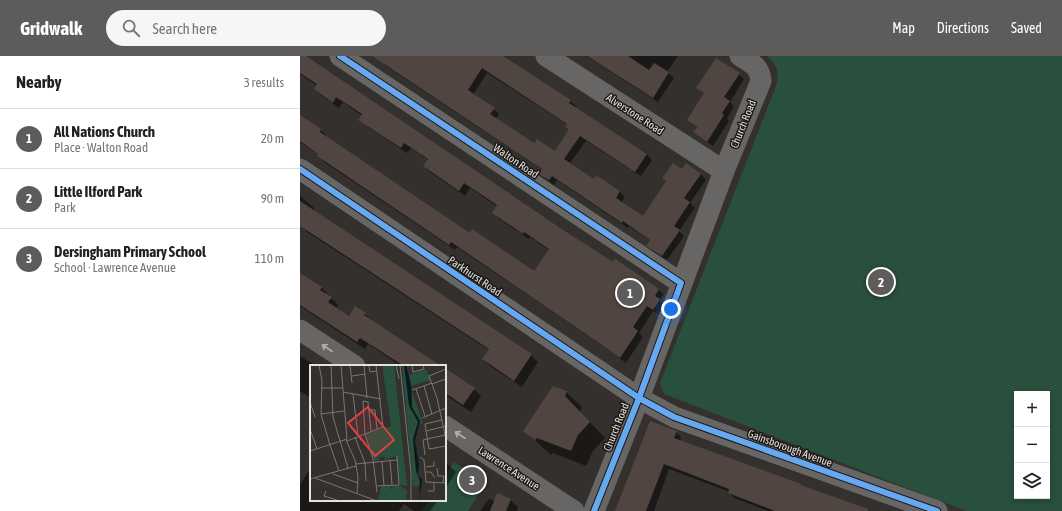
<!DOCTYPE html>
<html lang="en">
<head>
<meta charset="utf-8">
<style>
  :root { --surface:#fff; --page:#f6f6f6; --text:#202124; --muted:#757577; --line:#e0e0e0; --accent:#5d5c5b }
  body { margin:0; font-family:"Asap Condensed",sans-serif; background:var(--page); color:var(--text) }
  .controls { position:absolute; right:12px; bottom:12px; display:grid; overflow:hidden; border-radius:0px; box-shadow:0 2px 6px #0003 }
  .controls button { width:36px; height:36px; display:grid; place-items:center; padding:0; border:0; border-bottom:1px solid var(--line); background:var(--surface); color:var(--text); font:20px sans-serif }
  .you { position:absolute; left:371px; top:253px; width:14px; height:14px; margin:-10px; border:3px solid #fff; border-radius:50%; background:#1a73e8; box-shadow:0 0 0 6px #1a73e833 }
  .badge { display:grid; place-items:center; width:26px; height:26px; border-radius:50%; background:var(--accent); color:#fff; font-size:13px; font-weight:700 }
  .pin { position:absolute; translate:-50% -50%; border:2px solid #fff; box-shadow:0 1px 4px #0006 }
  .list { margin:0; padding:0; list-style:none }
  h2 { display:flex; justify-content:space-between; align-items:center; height:52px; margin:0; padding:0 16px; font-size:17px }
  h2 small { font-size:13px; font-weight:400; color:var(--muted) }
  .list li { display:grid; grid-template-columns:26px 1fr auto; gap:12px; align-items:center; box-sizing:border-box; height:60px; padding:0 16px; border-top:1px solid var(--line) }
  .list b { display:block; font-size:15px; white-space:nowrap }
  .list p { margin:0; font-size:13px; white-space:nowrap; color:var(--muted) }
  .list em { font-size:13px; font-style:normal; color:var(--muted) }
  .icon { flex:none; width:22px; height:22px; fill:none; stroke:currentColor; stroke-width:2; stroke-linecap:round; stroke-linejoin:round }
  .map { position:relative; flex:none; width:762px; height:455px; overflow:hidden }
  header { display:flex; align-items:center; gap:24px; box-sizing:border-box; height:56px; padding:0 20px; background:var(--accent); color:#fff }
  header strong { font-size:19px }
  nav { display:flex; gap:22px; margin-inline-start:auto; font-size:14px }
  .search { width:280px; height:36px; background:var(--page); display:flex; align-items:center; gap:10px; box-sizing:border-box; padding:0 14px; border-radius:22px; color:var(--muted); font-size:15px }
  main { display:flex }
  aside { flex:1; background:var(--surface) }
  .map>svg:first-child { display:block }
  .green { fill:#294f3d; fill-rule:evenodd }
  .shadow { fill:#0007; fill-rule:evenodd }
  .building { fill:#504541; fill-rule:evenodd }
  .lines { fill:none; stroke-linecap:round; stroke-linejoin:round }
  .minor { stroke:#686664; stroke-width:21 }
  .cycleway-casing { stroke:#1b1816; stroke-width:8 }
  .cycleway { stroke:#66a8f1; stroke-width:6 }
  .oneway { stroke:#b3b0ad }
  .labels { text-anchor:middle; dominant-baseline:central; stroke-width:3; stroke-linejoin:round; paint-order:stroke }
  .street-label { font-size:11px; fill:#e5e1dd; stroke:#1b1816 }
  .inset-road { fill:none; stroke:#7a7773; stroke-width:1 }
  .view { fill:#d84443; fill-opacity:0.15; stroke:#d84443; stroke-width:2 }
  .inset-edge { fill:none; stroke:#e5e1dd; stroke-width:2 }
</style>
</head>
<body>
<header>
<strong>Gridwalk</strong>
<div class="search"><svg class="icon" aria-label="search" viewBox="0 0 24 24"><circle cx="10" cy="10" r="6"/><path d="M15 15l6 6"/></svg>Search here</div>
<nav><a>Map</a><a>Directions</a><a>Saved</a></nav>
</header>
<main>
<aside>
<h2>Nearby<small>3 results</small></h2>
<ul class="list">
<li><span class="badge">1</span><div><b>All Nations Church</b><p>Place · Walton Road</p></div><em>20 m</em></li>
<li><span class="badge">2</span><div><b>Little Ilford Park</b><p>Park</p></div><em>90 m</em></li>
<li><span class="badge">3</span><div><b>Dersingham Primary School</b><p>School · Lawrence Avenue</p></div><em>110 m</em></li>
</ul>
</aside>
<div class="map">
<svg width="762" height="455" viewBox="0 0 762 455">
  <rect width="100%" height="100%" fill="#33302d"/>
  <g class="green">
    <path d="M467 0H762V455H666L364 338 360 327 476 30C479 16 478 10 467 0ZM717 338H747V440H717Z"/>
    <polygon points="154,406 186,427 168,455 122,455 129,444 145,444 145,420"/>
  </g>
  <g class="shadow">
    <polygon points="0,0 4,0 313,207 315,204 359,234 364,239 360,245 365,250 359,259 353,255 339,277 343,281 326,307 309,294 157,191 155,194 24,106 19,99 0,86 0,60 21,74 26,79 25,81 170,179 235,217 249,194 230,181 229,183 199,163 194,157 198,151 170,132 165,140 130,116 124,110 128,104 111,92 107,97 65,69 60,63 62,60 43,46 39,52 21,39 15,33 18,30 0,18"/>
    <path d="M84 0H201L270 45 276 50 275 52 347 98 352 104 341 120 286 85 270 107 294 124 296 121 320 136 325 141 321 147 343 162 382 114 401 118 406 124 390 147 395 152 379 175 384 180 367 204 353 195 348 189 351 185 329 170 328 172 257 124 254 129 240 118 243 114 86 10 81 5ZM187 17 268 69 270 74 255 96 234 89 196 63 199 58 194 53 173 39Z"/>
    <polygon points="286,0 378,0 367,16 374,22 358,46"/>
    <polygon points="439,18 444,23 430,46 434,51 427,62 429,65 413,90 394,76 397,72 388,64 405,38 397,32"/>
    <polygon points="0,140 14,152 13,155 231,299 238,306 222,331 190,310 183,303 189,294 7,176 0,169"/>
    <polygon points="0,218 22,232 38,249 36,252 50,261 65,258 72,265 140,310 101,310 68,288 65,293 0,250"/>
    <polygon points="0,300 16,310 11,310 11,342 0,335"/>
    <polygon points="145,313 174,333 181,340 171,356 145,339"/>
    <polygon points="266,336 282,351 280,356 305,382 293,395 286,410 253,397 251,399 224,374"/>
    <polygon points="376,376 381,381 380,385 569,455 468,455 434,442 429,437 430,436 369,413 354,455 316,455"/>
    <polygon points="145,406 156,416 145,433"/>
    <polygon points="11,412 11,444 138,444 130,455 114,455 104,448 99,455 0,455 0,428"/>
    <polygon points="189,443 195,445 210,444 218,451 217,454 218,455 180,455"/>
  </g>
  <g class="building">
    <polygon points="0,0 6,0 262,173 313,206 314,202 359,233 355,240 360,243 353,254 347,250 333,271 338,275 320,302 302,289 151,186 149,189 17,100 18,98 0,85 0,59 21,73 20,76 170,177 172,173 234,215 249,193 224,176 223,178 192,157 197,149 164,127 159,135 123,110 128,103 104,87 101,92 58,64 62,58 36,41 33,47 14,33 17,28 0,17"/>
    <path d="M72 0H203L271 44 269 47 347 98 335 116 280 80 264 103 294 123 296 119 320 135 316 142 343 160 366 125 362 122 373 107 382 113 386 107 401 118 384 142 390 146 374 170 380 174 362 200 346 190 350 184 323 165 322 167 252 120 249 124 239 118 242 113ZM182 12 267 68 265 71 269 73 255 95 237 83 234 87 190 58 195 52 168 34Z"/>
    <polygon points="287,0 328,0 349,14 354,7 369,16 353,42"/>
    <polygon points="416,2 440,17 424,41 430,45 422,57 424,59 407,86 393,76 397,71 387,64 404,37 396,32"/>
    <polygon points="0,145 232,298 214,325 182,303 189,293 0,170"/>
    <polygon points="0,217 22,231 20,234 32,241 28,246 49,260 55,250 66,257 64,259 141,310 104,310 60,282 57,286 0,249"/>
    <polygon points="145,312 175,332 163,349 145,337"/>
    <polygon points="253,330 267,335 265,340 290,366 278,379 271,395 237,382 235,384 223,375"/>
    <polygon points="350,365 377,375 374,382 501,428 501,429 568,453 568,455 475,455 428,437 429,433 364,408 346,455 315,455"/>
    <polygon points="197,437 211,443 206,455 190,455"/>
  </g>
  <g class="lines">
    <g class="minor">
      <polyline points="40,0 381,227"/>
      <polyline points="246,0 424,115"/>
      <polyline points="0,113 339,342 374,361 637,455"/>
      <polyline points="0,274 55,310"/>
      <polyline points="145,370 274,455"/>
      <path d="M294 455 339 342 424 115 461 25C460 10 451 7 440 0"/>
    </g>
    <g class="cycleway-casing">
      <g id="cycleway">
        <polyline points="40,0 381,227 339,342 294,455"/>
        <polyline points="0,113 339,342 374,361 637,455"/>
      </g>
    </g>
    <use href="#cycleway" class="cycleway"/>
  </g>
  <defs><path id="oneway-shaft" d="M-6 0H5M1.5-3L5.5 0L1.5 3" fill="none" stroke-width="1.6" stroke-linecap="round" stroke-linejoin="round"/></defs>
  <g class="oneway">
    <use href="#oneway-shaft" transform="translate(27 292) rotate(-147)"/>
    <use href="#oneway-shaft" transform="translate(160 379) rotate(-147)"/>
  </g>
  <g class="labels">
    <g class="street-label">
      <text transform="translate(335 58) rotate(33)">Alverstone Road</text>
      <text transform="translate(443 68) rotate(-68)">Church Road</text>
      <text transform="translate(216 105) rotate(34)">Walton Road</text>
      <text transform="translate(175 220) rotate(34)">Parkhurst Road</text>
      <text transform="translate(316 371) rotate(-68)">Church Road</text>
      <text transform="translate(490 392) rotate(20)">Gainsborough Avenue</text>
      <text transform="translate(209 412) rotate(33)">Lawrence Avenue</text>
    </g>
  </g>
  <g transform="translate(10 309)">
    <rect width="136" height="136" fill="#33302d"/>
    <path d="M72 0H84L97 121 90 120 86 91 75 95V92H69V95L64 96 56 69 81 61ZM92 0H94L98 18 99 42 108 56 103 74 110 118 107 122 103 121ZM116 4 121 15 101 21 99 10ZM102 26 113 58 110 59 102 42ZM80 121 81 125 83 121H90L97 125 96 136 68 135 71 122Z" fill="#294f3d"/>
    <path d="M94 0H96L101 20 102 42 110 56 105 76 109 100 108 110 112 115 109 136 110 116 106 106 103 74 108 57 99 40Z" fill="#081a21"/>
    <path class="inset-road" d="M9 0 12 16 11 49 20 80M21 0 23 52 38 103M40 0 42 18M54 0 57 33M59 0 60 7 67 6M86 0 89 14M90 0 101 108V136M102 0 103 7 114 4 113 0M136 4 119 11 127 33 136 74M42 11 55 9M122 19 136 14M114 21 122 49M11 23H33M106 24 115 51M102 25 122 18M33 27 71 34M43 29 48 71M0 37 5 52M59 45H65L67 64M11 49 34 46M112 53 136 43M132 55 115 59 116 66 119 84 136 81M0 64 7 84M61 66 58 37 53 36 55 69 63 94 67 127M116 66 136 61M45 72 55 98 56 116M36 75 45 95 48 112 47 128M37 76 73 62 66 0M20 80 29 106M0 86 37 74 31 0M115 90 113 75 135 70M110 92 114 95 116 117 136 118M80 95 82 120M72 96 74 121M46 99 87 95M116 102 124 101V96M127 103 128 111H134L133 118M116 107H121L125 113M23 109 48 118M5 113 67 136M0 114 46 101M67 121 89 120 87 91M16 126 14 131 27 135M118 126H124V118"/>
    <path class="view" d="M58 42 84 75 65 91 38 58Z"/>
    <rect width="136" height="136" class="inset-edge"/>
  </g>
</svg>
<div class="controls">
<button>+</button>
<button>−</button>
<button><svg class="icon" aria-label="layers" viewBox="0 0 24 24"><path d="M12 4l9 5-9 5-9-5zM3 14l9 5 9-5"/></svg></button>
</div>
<div class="you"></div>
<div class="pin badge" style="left:330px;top:237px">1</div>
<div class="pin badge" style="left:581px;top:226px">2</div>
<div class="pin badge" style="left:172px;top:424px">3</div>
</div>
</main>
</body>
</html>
